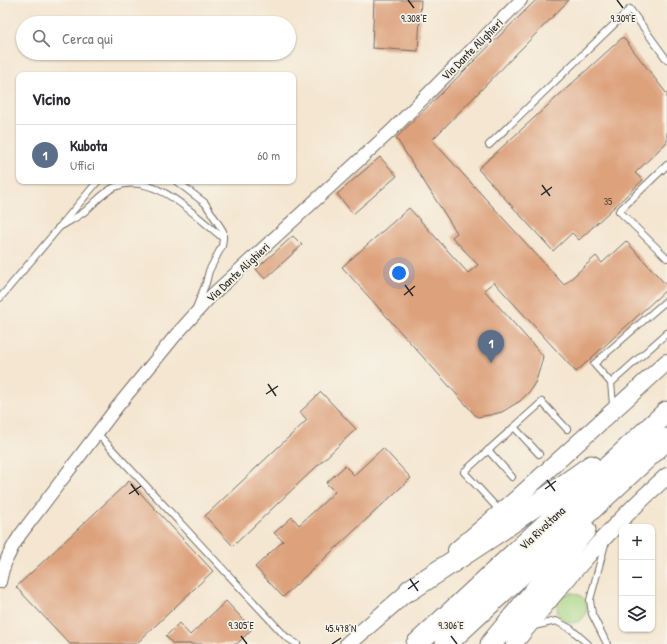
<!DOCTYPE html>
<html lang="it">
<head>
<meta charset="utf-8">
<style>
  :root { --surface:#fff; --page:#f7f7f7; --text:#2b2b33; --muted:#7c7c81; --line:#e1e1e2; --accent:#0f766e }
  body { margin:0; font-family:"Patrick Hand",sans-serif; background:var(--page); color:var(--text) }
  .controls { position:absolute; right:12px; bottom:12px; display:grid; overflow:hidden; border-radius:8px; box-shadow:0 1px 3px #0004 }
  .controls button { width:36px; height:36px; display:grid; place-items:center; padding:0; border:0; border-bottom:1px solid var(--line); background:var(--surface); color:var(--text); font:20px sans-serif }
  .you { position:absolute; left:399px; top:273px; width:14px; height:14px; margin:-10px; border:3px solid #fff; border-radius:50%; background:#1a73e8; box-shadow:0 0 0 6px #1a73e833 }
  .badge { display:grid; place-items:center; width:26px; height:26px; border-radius:50%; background:var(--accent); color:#fff; font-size:13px; font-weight:700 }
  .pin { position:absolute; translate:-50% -33px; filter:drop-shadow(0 1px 2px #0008) }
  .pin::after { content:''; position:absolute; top:21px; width:14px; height:12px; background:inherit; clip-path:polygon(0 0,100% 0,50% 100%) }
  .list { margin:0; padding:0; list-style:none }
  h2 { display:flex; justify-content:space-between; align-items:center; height:52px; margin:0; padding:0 16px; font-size:17px }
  h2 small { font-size:13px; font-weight:400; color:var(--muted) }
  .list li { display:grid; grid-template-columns:26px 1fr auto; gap:12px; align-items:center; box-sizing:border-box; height:60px; padding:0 16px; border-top:1px solid var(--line) }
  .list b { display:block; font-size:15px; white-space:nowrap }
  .list p { margin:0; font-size:13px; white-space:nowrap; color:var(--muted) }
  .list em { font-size:13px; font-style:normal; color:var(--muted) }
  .icon { flex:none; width:22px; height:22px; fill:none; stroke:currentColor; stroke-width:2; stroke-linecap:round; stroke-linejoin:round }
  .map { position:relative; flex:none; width:667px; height:644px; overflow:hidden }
  .search { position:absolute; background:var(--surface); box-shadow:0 1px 3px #0004; left:16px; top:16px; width:280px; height:44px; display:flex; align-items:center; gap:10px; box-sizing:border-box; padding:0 14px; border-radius:22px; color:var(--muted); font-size:15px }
  .panel { position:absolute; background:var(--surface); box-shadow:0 1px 3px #0004; left:16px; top:72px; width:280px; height:112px; border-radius:8px }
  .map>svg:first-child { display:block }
  .green { fill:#a6d583; stroke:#688057 }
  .building { fill:#dda17c }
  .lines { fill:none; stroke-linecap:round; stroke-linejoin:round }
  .lane-casing { stroke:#716c65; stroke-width:8 }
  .street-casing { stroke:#716c65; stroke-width:14 }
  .secondary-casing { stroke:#716c65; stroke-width:18 }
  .highway-casing { stroke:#716c65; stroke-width:23 }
  .lane { stroke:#fff; stroke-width:6 }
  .street { stroke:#fff; stroke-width:12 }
  .secondary { stroke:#fff; stroke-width:16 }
  .highway { stroke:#fff; stroke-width:21 }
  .ticks { fill:none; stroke:#2b2b2b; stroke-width:1.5 }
  .labels { text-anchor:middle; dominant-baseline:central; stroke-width:3.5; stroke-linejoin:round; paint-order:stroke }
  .number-label { font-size:10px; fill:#58483f }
  .street-label { font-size:12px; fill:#2b2b2b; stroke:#f7f3e8 }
  .ticks-label { font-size:10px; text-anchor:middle; fill:#2b2b2b; stroke:#f7f3e8; stroke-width:3.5; stroke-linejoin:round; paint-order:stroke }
</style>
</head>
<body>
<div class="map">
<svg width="667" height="644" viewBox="0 0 667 644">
  <rect width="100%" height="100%" fill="#f7f3e8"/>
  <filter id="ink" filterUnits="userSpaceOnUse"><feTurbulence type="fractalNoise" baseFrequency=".025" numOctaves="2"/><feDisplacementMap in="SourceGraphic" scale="8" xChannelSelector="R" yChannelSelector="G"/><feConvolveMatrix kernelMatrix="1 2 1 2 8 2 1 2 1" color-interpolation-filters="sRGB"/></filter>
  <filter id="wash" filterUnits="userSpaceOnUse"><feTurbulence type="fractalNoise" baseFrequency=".012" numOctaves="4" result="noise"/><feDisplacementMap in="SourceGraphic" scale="16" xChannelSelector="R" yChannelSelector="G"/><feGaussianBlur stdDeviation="0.9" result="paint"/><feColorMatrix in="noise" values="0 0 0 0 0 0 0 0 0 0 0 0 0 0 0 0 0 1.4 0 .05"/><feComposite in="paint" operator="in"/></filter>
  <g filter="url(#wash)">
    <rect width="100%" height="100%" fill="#f4e6d0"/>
    <circle class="green" cx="572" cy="608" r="15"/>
    <g id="blocks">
      <g class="building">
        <polygon points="374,0 421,0 418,51 372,48"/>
        <polygon points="536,0 569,0 432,140 564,285 596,256 602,263 626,241 667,286 667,289 576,372 494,282 484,290 543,356 542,361 536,381 529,392 520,401 502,412 490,415 477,417 342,267 409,208 468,273 478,265 452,237 457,233 396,138"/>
        <polygon points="623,37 667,94 667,142 635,173 643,180 579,240 572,233 553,251 478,169"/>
        <polygon points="380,157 397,176 353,214 337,194"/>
        <polygon points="293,236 302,245 265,279 256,269"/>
        <polygon points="321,392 356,429 233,546 205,516 307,420 300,412"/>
        <polygon points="383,448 411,478 283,597 255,567 283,541 274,533 292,517 299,525 335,492 326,483 345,466 354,475"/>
        <polygon points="129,481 213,571 136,644 70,644 16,587"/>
        <polygon points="226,601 252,629 237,644 173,644 166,636 179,623 190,635"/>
      </g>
    </g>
  </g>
  <g filter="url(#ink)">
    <use href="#blocks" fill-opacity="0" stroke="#716c65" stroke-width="1"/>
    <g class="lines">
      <g class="lane-casing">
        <g id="lane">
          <polyline points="489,145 630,9 667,60"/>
          <polyline points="667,165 619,211 667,258"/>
          <polyline points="176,181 205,203 223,231 223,238 222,246 209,271 206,283 196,308"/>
          <path d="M58 228C66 223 76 218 84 212 94 204 103 192 115 187 154 170 196 217 223 238"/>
          <polyline points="0,298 98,181"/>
          <polyline points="611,383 667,333"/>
          <polyline points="615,407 613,405 611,383 594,364 667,300"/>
          <polyline points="514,427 539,454"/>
          <polyline points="97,433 286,637 297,644"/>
          <polyline points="488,450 512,477"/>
          <polyline points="500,511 464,472 542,402 567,429"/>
          <polyline points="605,544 590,600 592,614 607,644"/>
          <polyline points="534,626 556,621 571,629 588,644"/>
        </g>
      </g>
      <g class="street-casing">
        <path id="street" d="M0 582C3 564 10 550 20 535L117 407 175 336 212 295 391 131 521 0"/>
      </g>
      <g class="secondary-casing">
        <g id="secondary">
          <polyline points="456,550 517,498 667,362"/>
          <polyline points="348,644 419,582"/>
          <path d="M514 644C561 585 610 526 667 476"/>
        </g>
      </g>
      <g class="highway-casing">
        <g id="highway">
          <polyline points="410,590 501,530 591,466"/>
          <polyline points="417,644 667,412"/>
          <polyline points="446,644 667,439"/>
          <polyline points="491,644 585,530"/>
        </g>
      </g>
      <use href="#lane" class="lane"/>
      <use href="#street" class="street"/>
      <use href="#secondary" class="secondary"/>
      <use href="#highway" class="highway"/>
    </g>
  </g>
  <path class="ticks" d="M408 0 414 8M617 0 623 8M542 185 550 196M541 195 552 187M405 285 413 296M404 295 415 286M268 384 276 396M266 394 278 386M547 480 555 491M131 484 139 495M545 489 556 481M129 494 141 486M410 579 418 591M408 589 419 581M241 636 247 644M451 636 457 644M332 644 341 638"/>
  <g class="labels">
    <g class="number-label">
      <text x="608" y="201">35</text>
    </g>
    <g class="street-label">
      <text transform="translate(472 49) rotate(-45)">Via Dante Alighieri</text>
      <text transform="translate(238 272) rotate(-43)">Via Dante Alighieri</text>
      <text transform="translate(542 528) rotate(-43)">Via Rivoltana</text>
    </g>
  </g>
  <g class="ticks-label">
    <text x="414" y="22">9.308°E</text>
    <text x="623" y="22">9.309°E</text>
    <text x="241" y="629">9.305°E</text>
    <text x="451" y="629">9.306°E</text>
    <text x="341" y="632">45.478°N</text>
  </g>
</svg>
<div class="controls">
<button>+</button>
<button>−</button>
<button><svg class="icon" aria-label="layers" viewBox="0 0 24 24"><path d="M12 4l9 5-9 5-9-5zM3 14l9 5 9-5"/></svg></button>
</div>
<div class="you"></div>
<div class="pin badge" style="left:491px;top:363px;background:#5c6f8a">1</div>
<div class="search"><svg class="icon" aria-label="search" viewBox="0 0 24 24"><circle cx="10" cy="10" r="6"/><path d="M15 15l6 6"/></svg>Cerca qui</div>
<section class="panel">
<h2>Vicino<small></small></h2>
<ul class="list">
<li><span class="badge" style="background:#5c6f8a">1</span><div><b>Kubota</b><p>Uffici</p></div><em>60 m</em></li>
</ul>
</section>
</div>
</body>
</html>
